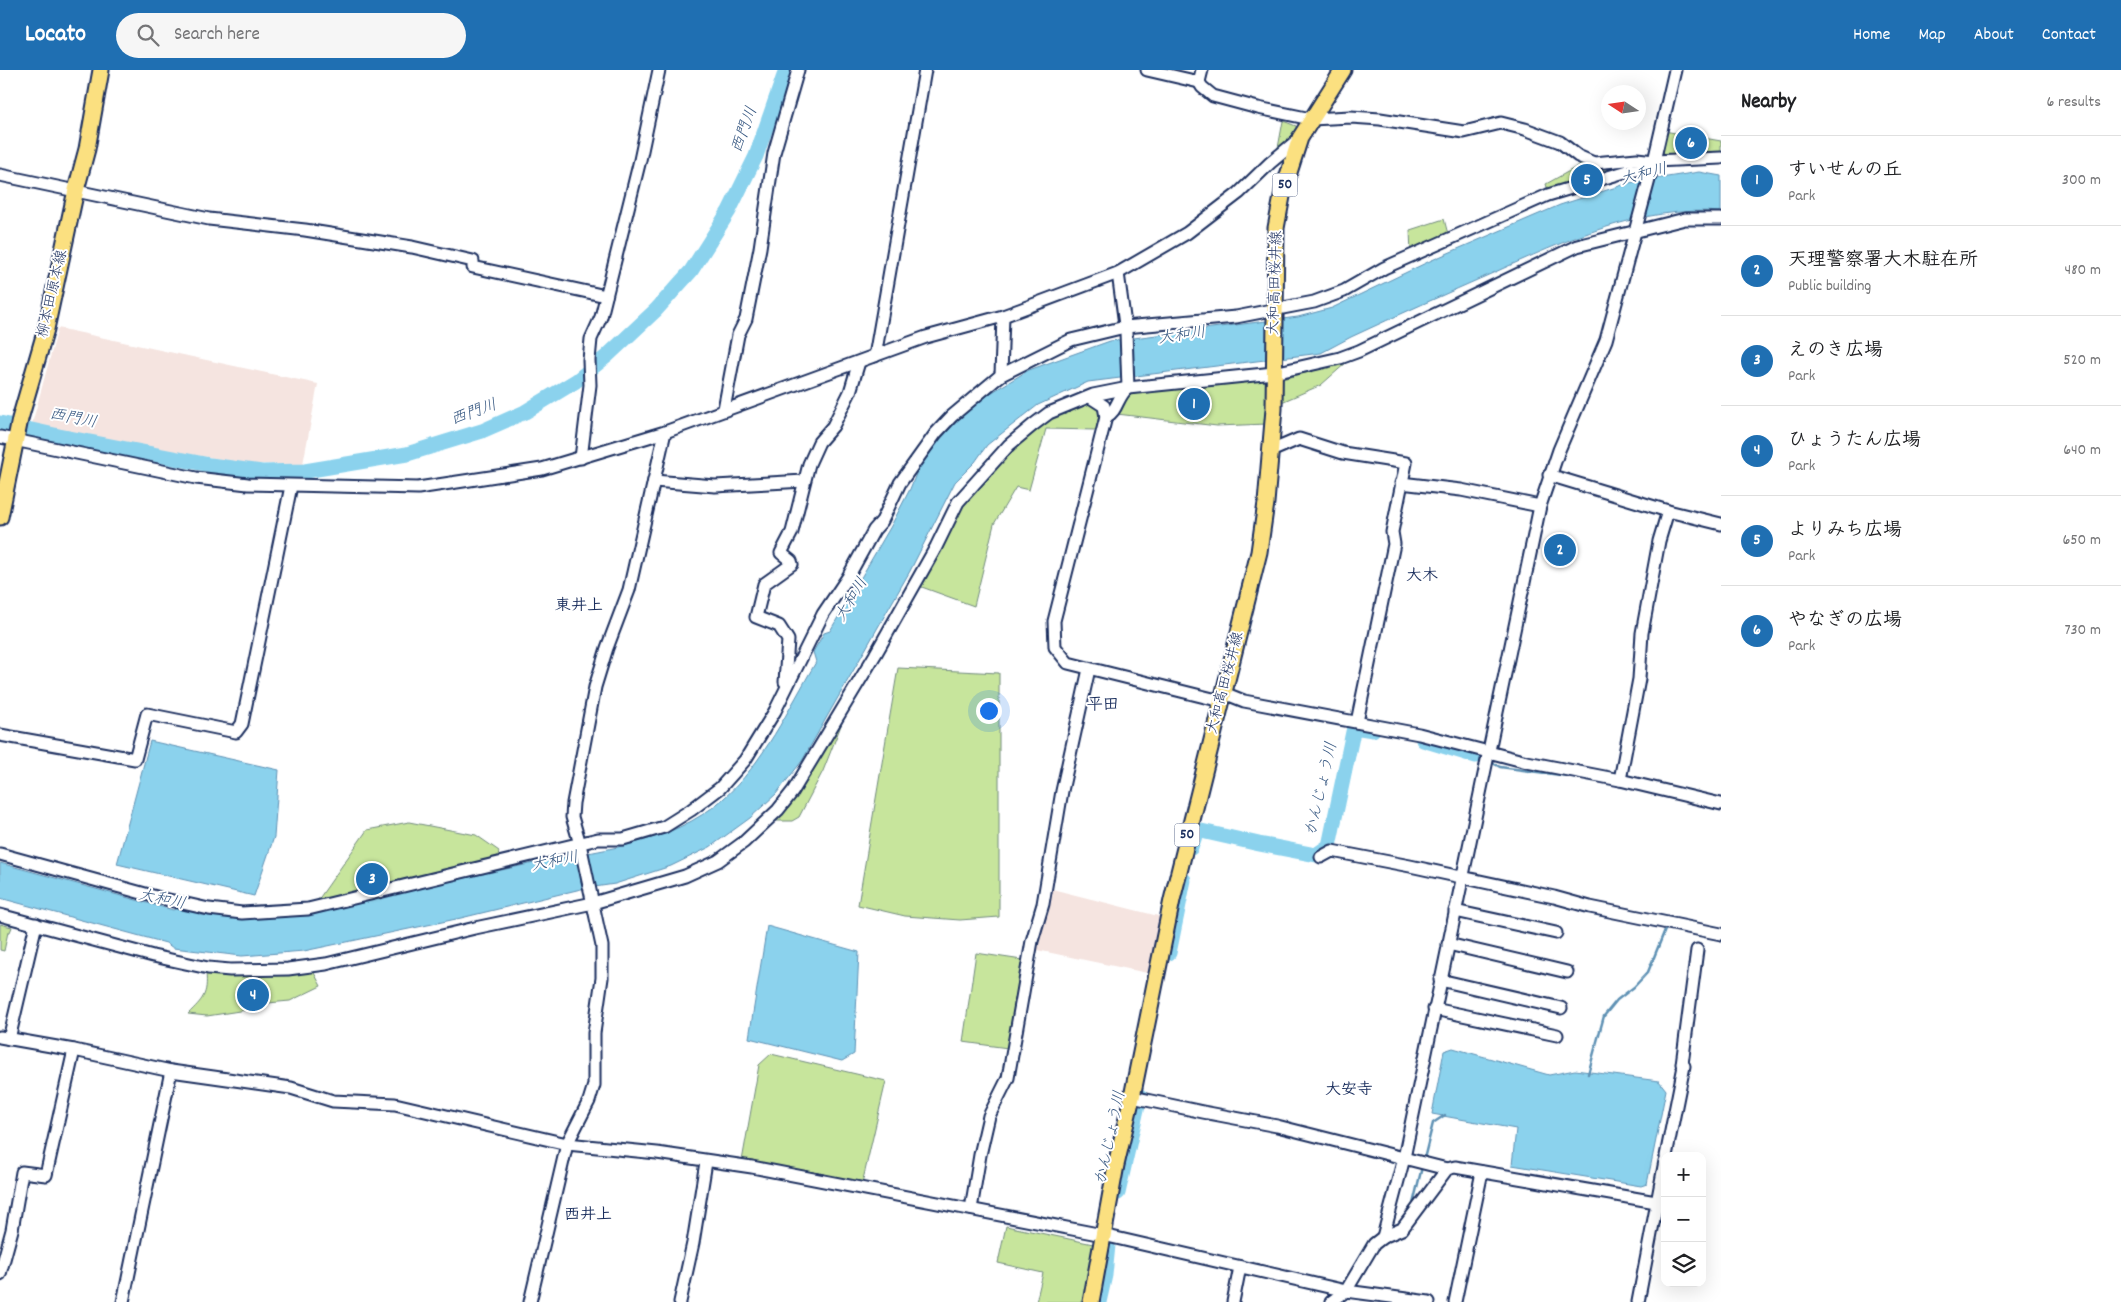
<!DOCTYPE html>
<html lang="en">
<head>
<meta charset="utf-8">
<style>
  :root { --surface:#fff; --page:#f6f6f6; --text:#202124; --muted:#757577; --line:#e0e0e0; --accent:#1f6fb2 }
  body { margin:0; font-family:Dekko,"Klee One",sans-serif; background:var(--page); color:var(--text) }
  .controls { position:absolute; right:15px; bottom:15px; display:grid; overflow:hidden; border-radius:10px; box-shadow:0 5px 20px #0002 }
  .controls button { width:45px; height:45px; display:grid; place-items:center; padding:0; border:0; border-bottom:1px solid var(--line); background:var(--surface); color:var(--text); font:25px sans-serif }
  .compass { position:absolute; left:1601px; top:15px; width:45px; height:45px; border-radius:50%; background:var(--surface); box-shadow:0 5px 20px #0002; rotate:282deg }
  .you { position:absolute; left:988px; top:640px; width:18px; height:18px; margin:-12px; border:4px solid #fff; border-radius:50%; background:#1a73e8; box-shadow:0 0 0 8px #1a73e833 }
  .badge { display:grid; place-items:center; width:32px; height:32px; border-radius:50%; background:var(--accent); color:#fff; font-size:16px; font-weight:700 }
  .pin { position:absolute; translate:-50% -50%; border:2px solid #fff; box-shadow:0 1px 5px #0006 }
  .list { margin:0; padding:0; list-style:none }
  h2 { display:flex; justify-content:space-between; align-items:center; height:65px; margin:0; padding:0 20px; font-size:21px }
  h2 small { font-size:16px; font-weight:400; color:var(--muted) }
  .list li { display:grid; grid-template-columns:32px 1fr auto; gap:15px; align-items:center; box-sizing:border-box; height:90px; padding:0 20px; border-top:1px solid var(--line) }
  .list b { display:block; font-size:19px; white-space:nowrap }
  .list p { margin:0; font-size:16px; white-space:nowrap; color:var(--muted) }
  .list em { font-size:16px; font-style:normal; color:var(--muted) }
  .icon { flex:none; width:28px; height:28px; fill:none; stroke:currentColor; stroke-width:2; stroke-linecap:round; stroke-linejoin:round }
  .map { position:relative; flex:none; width:1721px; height:1232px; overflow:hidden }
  header { display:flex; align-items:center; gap:30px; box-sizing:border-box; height:70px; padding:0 25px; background:var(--accent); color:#fff }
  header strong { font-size:24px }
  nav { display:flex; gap:28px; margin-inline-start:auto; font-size:18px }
  .search { width:350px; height:45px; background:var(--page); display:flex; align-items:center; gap:12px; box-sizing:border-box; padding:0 18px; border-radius:28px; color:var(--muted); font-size:19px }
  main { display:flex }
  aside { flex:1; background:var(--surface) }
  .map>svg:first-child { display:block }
  .built { fill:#f5e4e0 }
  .green { fill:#c7e59c; stroke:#718a7d }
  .water { fill:#8bd2ed; stroke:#5e91b4 }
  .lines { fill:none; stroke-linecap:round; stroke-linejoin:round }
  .stream { stroke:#5e91b4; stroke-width:2.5 }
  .river { stroke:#8bd2ed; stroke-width:15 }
  .minor-casing { stroke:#1b2f5e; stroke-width:15 }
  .major-casing { stroke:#1b2f5e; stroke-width:19 }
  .minor { stroke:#fff; stroke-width:11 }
  .major { stroke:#fbe080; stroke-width:15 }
  .labels { text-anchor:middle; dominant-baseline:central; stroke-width:4; stroke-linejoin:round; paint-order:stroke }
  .shield { fill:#fff; stroke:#5f6d8e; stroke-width:1 }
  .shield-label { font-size:14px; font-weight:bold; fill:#1b2f5e }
  .street-label { font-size:15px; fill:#1b2f5e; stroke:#fff }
  .water-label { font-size:16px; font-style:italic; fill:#375882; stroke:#fff }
  .neighbourhood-label { font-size:16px; font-weight:bold; fill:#1b2f5e; stroke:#fff }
</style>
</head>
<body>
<header>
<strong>Locato</strong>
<div class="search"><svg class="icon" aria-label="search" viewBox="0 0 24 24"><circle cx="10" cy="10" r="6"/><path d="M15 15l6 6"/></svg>Search here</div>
<nav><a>Home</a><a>Map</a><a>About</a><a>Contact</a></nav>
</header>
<main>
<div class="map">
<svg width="1721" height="1232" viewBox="0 0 1721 1232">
  <rect width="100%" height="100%" fill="#fff"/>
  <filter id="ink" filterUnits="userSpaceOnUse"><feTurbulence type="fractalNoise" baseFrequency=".02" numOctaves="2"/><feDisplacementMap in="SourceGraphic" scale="10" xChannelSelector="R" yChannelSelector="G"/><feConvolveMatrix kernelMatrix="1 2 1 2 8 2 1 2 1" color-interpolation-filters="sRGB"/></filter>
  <g filter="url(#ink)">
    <g class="built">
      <polygon points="58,258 318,314 303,394 253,394 175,382 32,354"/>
      <polygon points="1052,819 1162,847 1152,904 1037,880"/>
    </g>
    <g class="green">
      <polygon points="1283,51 1296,56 1298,62 1287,75 1278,78"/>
      <polygon points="1664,61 1721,71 1721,87 1664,85 1662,74"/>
      <polygon points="1631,92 1634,105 1551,130 1546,114 1582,94"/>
      <polygon points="1444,149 1449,168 1411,185 1410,160"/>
      <polygon points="1347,292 1321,315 1277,334 1278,310"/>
      <polygon points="1267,308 1267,354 1217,356 1117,344 1125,325"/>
      <polygon points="1090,332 1100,339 1096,360 1046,359 1029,420 1016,417 994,454 974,536 919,516 961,436 1014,377 1049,349"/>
      <polygon points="898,598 999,603 999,847 960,850 905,846 858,835"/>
      <polygon points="847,640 823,701 799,747 792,751 773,751"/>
      <polygon points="409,752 476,765 499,781 498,786 505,788 318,830 367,760"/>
      <polygon points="0,854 12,857 10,862 8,862 4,881 0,880"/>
      <polygon points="976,883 1022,890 1008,978 963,972"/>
      <path d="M312 899 321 916 290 931 268 933 246 940 207 946 188 944C203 929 208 925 206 903L253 906Z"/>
      <polygon points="771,984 886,1011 862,1114 742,1091 759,995"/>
      <polygon points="1006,1156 1098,1175 1085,1232 1036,1232 1043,1203 998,1193"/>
    </g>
    <g class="water">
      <path d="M1699 102 1721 106V142C1641 135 1564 171 1493 203 1445 224 1398 245 1351 267L1321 283 1088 312 1038 335 987 375 975 392 955 412 910 501 824 652 802 691 776 724 750 748 710 777 671 796 615 814 581 819 461 848 304 881 242 886 173 878 166 873 0 828V793L173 840C185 835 191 835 200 845L257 848 297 846C374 827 452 811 529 794 595 780 670 776 723 729 763 694 789 638 816 592L813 582 824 563 830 561 891 456 910 419 922 389 974 333 1029 300 1110 271 1298 247 1332 238 1432 190 1560 135 1629 113Z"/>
      <polygon points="150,671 279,700 274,767 254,826 117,794"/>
      <polygon points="767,856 859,882 854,984 842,991 749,968"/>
      <polygon points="1453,978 1549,1005 1575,1000 1659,1011 1666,1020 1647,1114 1641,1116 1512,1095 1516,1059 1432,1044 1444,981"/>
    </g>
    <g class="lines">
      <g class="stream">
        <polyline points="1476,686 1483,689"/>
        <polyline points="1491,692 1500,697 1576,707"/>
        <polyline points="1588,1004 1604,946 1617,930 1634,917 1648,902 1665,860 1668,858"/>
        <polyline points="1424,1089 1433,1053 1445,1045"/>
        <polyline points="1412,1138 1422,1097"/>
      </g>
      <g class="river">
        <polyline points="0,353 59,366 210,395 262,402 305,401 407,384 482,361 525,342 576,311 607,286 656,240 691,201 729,141 756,86 786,0"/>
        <polyline points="1423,670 1476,686"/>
        <polyline points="1191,778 1197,760 1259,774 1316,785 1329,776 1354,657 1373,660"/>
        <polyline points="1169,883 1184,810"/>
        <polyline points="1118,1123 1140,1026"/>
        <polyline points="1099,1232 1105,1205 1109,1165"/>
      </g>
      <g class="minor-casing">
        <g id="minor">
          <polyline points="1147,0 1199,12"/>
          <polyline points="1202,0 1199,12 1202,17 1213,26 1258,38 1311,49 1351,47 1380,49 1464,62 1501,53 1525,59 1560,72 1578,86 1594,93 1637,89 1654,91 1721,88"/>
          <polyline points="0,105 209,149 305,160 412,177 473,191 473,197 606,226"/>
          <polyline points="1118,203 1126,262 1128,318"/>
          <polyline points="875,286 925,0"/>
          <polyline points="1001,305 1003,246"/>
          <path d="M1128 318C1117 326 1118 341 1106 347L1054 551 1055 577 1068 593 1213 629 1223 627"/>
          <polyline points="1090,327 1104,336 1106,347"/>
          <polyline points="724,339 738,265 746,249 760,178 774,83 798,0"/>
          <polyline points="0,367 196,408 248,414 418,418 542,399 665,362 926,267 1003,246 1118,203 1187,163 1239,123 1270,93 1300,68"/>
          <polyline points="1271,381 1299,369 1343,383 1406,393 1392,462 1394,474 1357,652"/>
          <polyline points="581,388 590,315 589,290 591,269 601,247 640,90 659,0"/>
          <polyline points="1549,405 1668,441 1721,454"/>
          <polyline points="654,411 715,416 804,411"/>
          <polyline points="1401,413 1461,420 1540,436"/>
          <polyline points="785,612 788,570 779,556 756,547 764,514 792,494 791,491 781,483 792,462 809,394 819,372 833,356 850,322 859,292"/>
          <polyline points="1224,623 1244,631 1419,664 1527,692 1620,710 1721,734"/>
          <polyline points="0,665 135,689 147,644 236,662 242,654 291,416"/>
          <polyline points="1620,710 1639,609 1642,563 1659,471 1668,441"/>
          <polyline points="0,784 160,828 209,839 242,843 308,839 598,769 623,769 664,757 691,740 720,718 745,690 775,641 823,544 848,507 874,460 882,451 900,413 936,363 952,346 1001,305 1071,270 1125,257 1236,247 1314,232 1344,221 1384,198 1548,125 1628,101 1643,99 1654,91"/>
          <polyline points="1321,787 1332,781 1410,796 1554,827 1590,837 1721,864"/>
          <polyline points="1455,841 1556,863"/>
          <polyline points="0,845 153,886 208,898 230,900 288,899 326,894 475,858 593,833 685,806 718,791 744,772 778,740 793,721 875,585 936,477 958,432 1009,375 1033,355 1049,343 1093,325 1128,318 1274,303 1340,288 1359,281 1577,176 1685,149 1721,149"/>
          <polyline points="1448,874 1567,902"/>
          <polyline points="1440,910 1561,938"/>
          <polyline points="1434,939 1557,965"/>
          <polyline points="0,967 74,980 171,1001 291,1018 333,1031 395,1034 567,1074 657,1083 752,1097 1103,1165 1346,1221 1429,1232"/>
          <polyline points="9,969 36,854"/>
          <polyline points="1132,1027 1203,1042 1277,1056 1447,1099 1455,1097 1656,1132"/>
          <polyline points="1666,1086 1684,996 1682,994 1697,880"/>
          <polyline points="971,1139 980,1085 989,1046 1008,1008 1032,871 1043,834 1062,721 1089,599"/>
          <polyline points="1383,1167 1404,1088 1540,436 1559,380 1606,270 1654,91 1675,0"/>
          <polyline points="0,1204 12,1160 22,1102 46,1105 74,980"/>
          <polyline points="123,1232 171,1001"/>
          <polyline points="530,1232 567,1074 589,1031 594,1015 594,963 602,908 602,876 580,774 572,747 573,733 595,617 607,578 629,520 665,362"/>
          <polyline points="680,1232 693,1173 706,1092"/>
          <polyline points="1233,1232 1240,1197"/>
          <polyline points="1331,1232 1346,1221 1374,1174 1383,1167 1402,1159 1447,1099"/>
          <polyline points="1455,1232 1482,1102"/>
          <polyline points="1638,1232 1665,1091"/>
        </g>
      </g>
      <g class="major-casing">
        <g id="major">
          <polyline points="0,447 20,349 46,259 76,120 87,79 101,0"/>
          <polyline points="1091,1232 1116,1095 1132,1027 1172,830 1259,482 1266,433 1274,339 1276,158 1283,121 1300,68 1343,0"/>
        </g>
      </g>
      <use href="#minor" class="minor"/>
      <use href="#major" class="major"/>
    </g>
  </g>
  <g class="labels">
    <g class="shield">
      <rect x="1272.5" y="103.5" width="25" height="23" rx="4"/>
      <rect x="1174.5" y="753.5" width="25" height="23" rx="4"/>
    </g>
    <g class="shield-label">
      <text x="1285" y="115">50</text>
      <text x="1187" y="765">50</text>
    </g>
    <g class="street-label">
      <text transform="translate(1276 213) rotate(-88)">大和高田桜井線</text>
      <text transform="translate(53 224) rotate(-77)">柳本田原本線</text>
      <text transform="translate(1226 613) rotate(-75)">大和高田桜井線</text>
    </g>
    <g class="water-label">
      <text transform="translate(745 60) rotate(-70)">西門川</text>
      <text transform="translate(1644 105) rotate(-14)">大和川</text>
      <text transform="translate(1182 266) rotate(-8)">大和川</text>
      <text transform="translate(474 343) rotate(-20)">西門川</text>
      <text transform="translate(73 349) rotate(11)">西門川</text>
      <text transform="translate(852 530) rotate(-59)">大和川</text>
      <text transform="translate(1322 719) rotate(-77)">かんじょう川</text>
      <text transform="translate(555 792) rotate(-11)">大和川</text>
      <text transform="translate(162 830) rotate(12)">大和川</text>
      <text transform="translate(1111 1068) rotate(-78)">かんじょう川</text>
    </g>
    <g class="neighbourhood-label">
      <text x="1422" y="506">大木</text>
      <text x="579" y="536">東井上</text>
      <text x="1103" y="635">平田</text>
      <text x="1349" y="1020">大安寺</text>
      <text x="588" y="1145">西井上</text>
    </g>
  </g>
</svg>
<div class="controls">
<button>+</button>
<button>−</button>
<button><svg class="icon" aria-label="layers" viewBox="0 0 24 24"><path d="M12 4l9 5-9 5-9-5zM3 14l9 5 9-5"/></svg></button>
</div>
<svg class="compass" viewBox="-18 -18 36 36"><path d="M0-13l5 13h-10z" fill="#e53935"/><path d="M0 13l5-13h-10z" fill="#757577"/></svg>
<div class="you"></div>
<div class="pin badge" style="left:1194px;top:334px">1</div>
<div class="pin badge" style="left:1560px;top:480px">2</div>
<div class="pin badge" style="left:372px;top:809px">3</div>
<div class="pin badge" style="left:253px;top:925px">4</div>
<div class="pin badge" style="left:1587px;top:110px">5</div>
<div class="pin badge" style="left:1691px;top:73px">6</div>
</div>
<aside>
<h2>Nearby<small>6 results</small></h2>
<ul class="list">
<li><span class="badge">1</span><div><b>すいせんの丘</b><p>Park</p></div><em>300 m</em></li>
<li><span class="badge">2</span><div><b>天理警察署大木駐在所</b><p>Public building</p></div><em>480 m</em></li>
<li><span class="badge">3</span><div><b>えのき広場</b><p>Park</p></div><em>520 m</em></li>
<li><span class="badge">4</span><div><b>ひょうたん広場</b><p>Park</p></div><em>640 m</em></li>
<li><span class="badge">5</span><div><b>よりみち広場</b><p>Park</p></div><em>650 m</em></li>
<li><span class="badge">6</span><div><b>やなぎの広場</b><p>Park</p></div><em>730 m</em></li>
</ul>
</aside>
</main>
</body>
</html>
